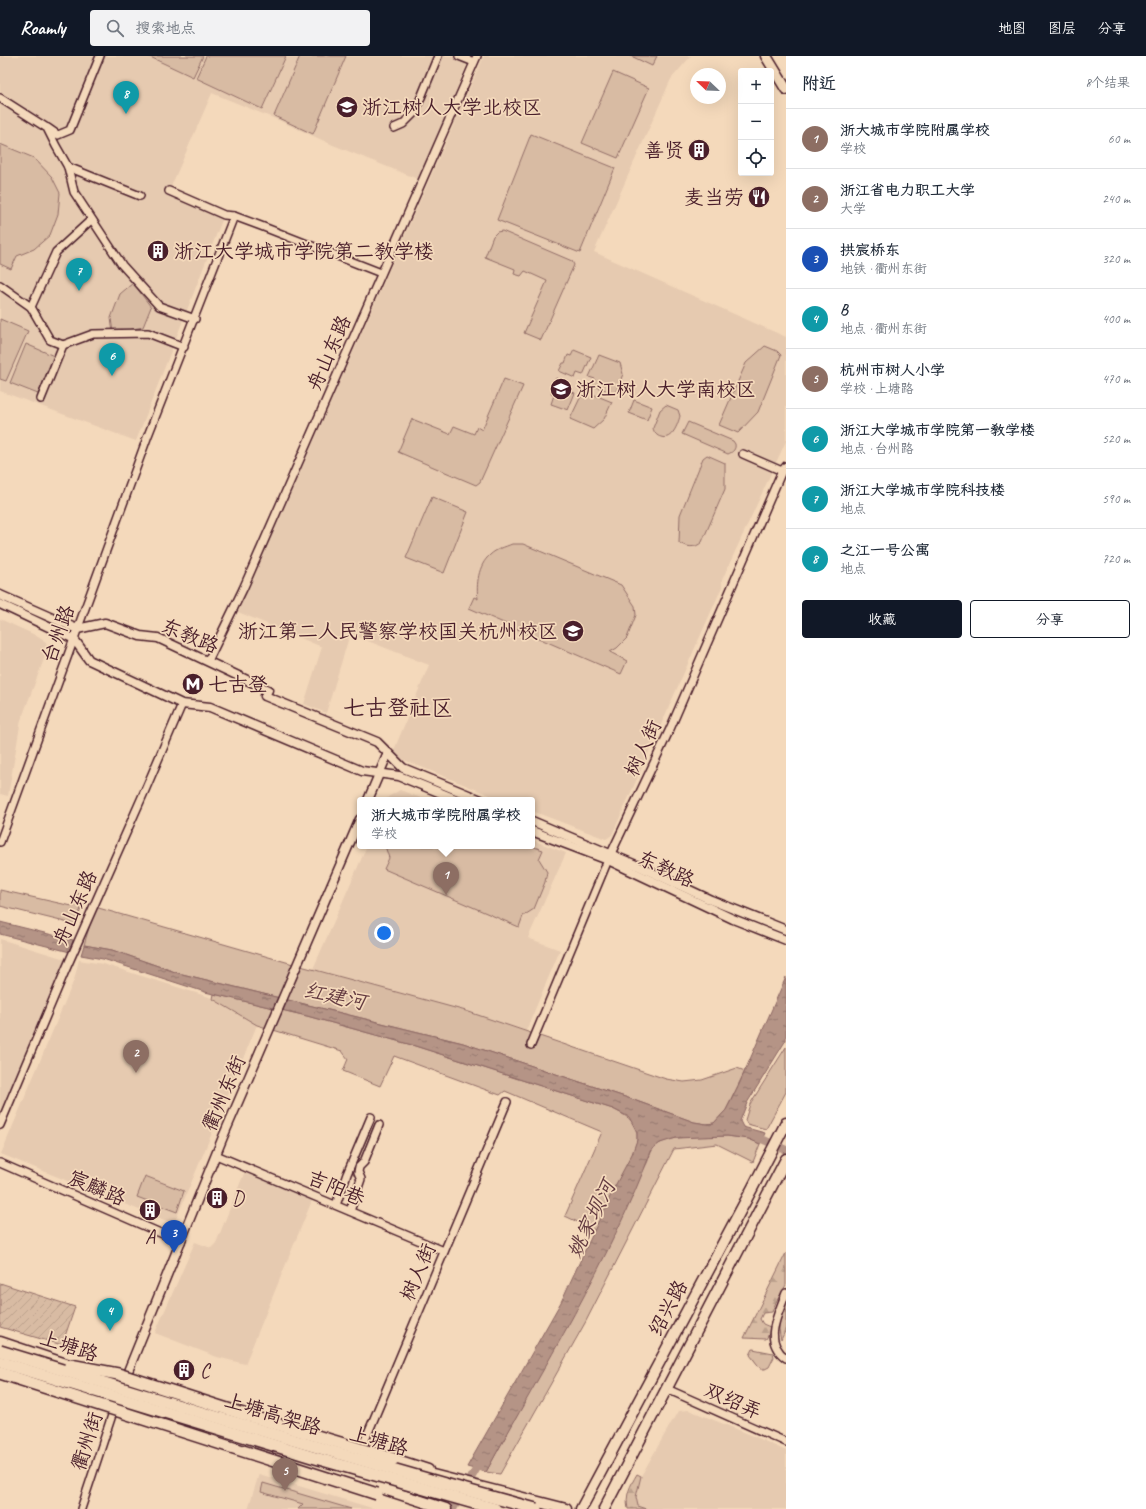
<!DOCTYPE html>
<html lang="zh">
<head>
<meta charset="utf-8">
<style>
  :root { --surface:#fff; --page:#f2f2f3; --text:#1f2937; --muted:#747a83; --line:#e0e1e3; --accent:#111827 }
  body { margin:0; font-family:Caveat,"LXGW WenKai TC",sans-serif; background:var(--page); color:var(--text) }
  .controls { position:absolute; right:12px; top:12px; display:grid; overflow:hidden; border-radius:4px; box-shadow:0 4px 16px #0002 }
  .controls button { width:36px; height:36px; display:grid; place-items:center; padding:0; border:0; border-bottom:1px solid var(--line); background:var(--surface); color:var(--text); font:20px sans-serif }
  .compass { position:absolute; left:690px; top:12px; width:36px; height:36px; border-radius:50%; background:var(--surface); box-shadow:0 4px 16px #0002; rotate:293deg }
  .you { position:absolute; left:384px; top:877px; width:14px; height:14px; margin:-10px; border:3px solid #fff; border-radius:50%; background:#1a73e8; box-shadow:0 0 0 6px #1a73e833 }
  .badge { display:grid; place-items:center; width:26px; height:26px; border-radius:50%; background:var(--accent); color:#fff; font-size:13px; font-weight:700 }
  .pin { position:absolute; translate:-50% -33px; filter:drop-shadow(0 1px 2px #0008) }
  .pin::after { content:''; position:absolute; top:21px; width:14px; height:12px; background:inherit; clip-path:polygon(0 0,100% 0,50% 100%) }
  .popup { position:absolute; left:357px; top:741px; width:178px; height:52px; box-sizing:border-box; display:grid; place-content:center; border-radius:4px; background:var(--surface); filter:drop-shadow(0 1px 3px #0005); font-size:13px; white-space:nowrap; color:var(--muted) }
  .popup b { font-size:15px; color:var(--text) }
  .popup::after { content:''; position:absolute; left:50%; top:100%; margin-left:-8px; border:8px solid transparent; border-top-color:var(--surface) }
  .list { margin:0; padding:0; list-style:none }
  h2 { display:flex; justify-content:space-between; align-items:center; height:52px; margin:0; padding:0 16px; font-size:17px }
  h2 small { font-size:13px; font-weight:400; color:var(--muted) }
  .list li { display:grid; grid-template-columns:26px 1fr auto; gap:12px; align-items:center; box-sizing:border-box; height:60px; padding:0 16px; border-top:1px solid var(--line) }
  .list b { display:block; font-size:15px; white-space:nowrap }
  .list p { margin:0; font-size:13px; white-space:nowrap; color:var(--muted) }
  .list em { font-size:13px; font-style:normal; color:var(--muted) }
  .actions { display:flex; gap:8px; padding:12px 16px }
  .actions a { flex:1; padding:9px 0; border:1px solid var(--accent); border-radius:4px; text-align:center; font-size:14px; color:var(--accent) }
  .actions .main { background:var(--accent); color:#fff }
  .icon { flex:none; width:22px; height:22px; fill:none; stroke:currentColor; stroke-width:2; stroke-linecap:round; stroke-linejoin:round }
  .map { position:relative; flex:none; width:786px; height:1453px; overflow:hidden }
  header { display:flex; align-items:center; gap:24px; box-sizing:border-box; height:56px; padding:0 20px; background:var(--accent); color:#fff }
  header strong { font-size:19px }
  nav { display:flex; gap:22px; margin-inline-start:auto; font-size:14px }
  .search { width:280px; height:36px; background:var(--page); display:flex; align-items:center; gap:10px; box-sizing:border-box; padding:0 14px; border-radius:4px; color:var(--muted); font-size:15px }
  main { display:flex }
  aside { flex:1; background:var(--surface) }
  .map>svg:first-child { display:block }
  .built { fill:#e6cab0 }
  .grass { fill:#d8bba3; stroke:#916d67 }
  .forest { fill:url(#forest-firs); stroke:#916d67 }
  .garden { fill:url(#garden-furrows); stroke:#916d67 }
  .water { fill:url(#water-ripples); stroke:#8a6562 }
  .lines { fill:none; stroke-linecap:round; stroke-linejoin:round }
  .canal { stroke:#b59486; stroke-width:8 }
  .minor-casing { stroke:#4a1f2b; stroke-width:10 }
  .tertiary-casing { stroke:#4a1f2b; stroke-width:11 }
  .primary-casing { stroke:#4a1f2b; stroke-width:13 }
  .minor { stroke:#f4d9bb; stroke-width:7 }
  .tertiary { stroke:#f4d9bb; stroke-width:8 }
  .primary { stroke:#f4d9bb; stroke-width:10 }
  .trunk-bridge-casing { stroke:#4a1f2b; stroke-width:14; stroke-linecap:butt }
  .trunk-bridge { stroke:#f4d9bb; stroke-width:11 }
  .labels { text-anchor:middle; dominant-baseline:central; stroke-width:3.5; stroke-linejoin:round; paint-order:stroke }
  .poi-label { font-size:20px; fill:#4a1f2b; stroke:#f4d9bb; text-anchor:start }
  .street-label { font-size:20px; fill:#4a1f2b; stroke:#f4d9bb }
  .water-label { font-size:21px; font-style:italic; fill:#653c42; stroke:#f4d9bb }
  .quarter-label { font-size:22px; fill:#4a1f2b; stroke:#f4d9bb }
</style>
</head>
<body>
<header>
<strong>Roamly</strong>
<div class="search"><svg class="icon" aria-label="search" viewBox="0 0 24 24"><circle cx="10" cy="10" r="6"/><path d="M15 15l6 6"/></svg>搜索地点</div>
<nav><a>地图</a><a>图层</a><a>分享</a></nav>
</header>
<main>
<div class="map">
<svg width="786" height="1453" viewBox="0 0 786 1453">
  <defs>
    <pattern id="forest-firs" width="22" height="20" patternUnits="userSpaceOnUse"><rect width="22" height="20" fill="#d8bba3"/><path d="M5 1l3.5 6h-7zM16 11l3.5 6h-7z" fill="#bba08c"/></pattern>
    <pattern id="garden-furrows" width="10" height="10" patternUnits="userSpaceOnUse"><rect width="10" height="10" fill="#d8bba3"/><path d="M-1 1l2-2M0 10L10 0M9 11l2-2" fill="none" stroke="#bba08c"/></pattern>
    <pattern id="water-ripples" width="26" height="14" patternUnits="userSpaceOnUse"><rect width="26" height="14" fill="#b59486"/><path d="M2 4q2-2 4 0t4 0M15 11q2-2 4 0t4 0" fill="none" stroke="#95786e"/></pattern>
  </defs>
  <rect width="100%" height="100%" fill="#f4d9bb"/>
  <filter id="ink" filterUnits="userSpaceOnUse"><feTurbulence type="fractalNoise" baseFrequency=".025" numOctaves="2"/><feDisplacementMap in="SourceGraphic" scale="8" xChannelSelector="R" yChannelSelector="G"/><feConvolveMatrix kernelMatrix="1 2 1 2 8 2 1 2 1" color-interpolation-filters="sRGB"/></filter>
  <g filter="url(#ink)">
    <g class="built">
      <polygon points="0,0 470,0 420,124 333,89 278,64 212,37 169,135 224,159 136,385 0,335"/>
      <polygon points="484,0 691,0 671,23 594,196 786,281 786,385 722,524 722,531 612,779 606,783 532,755 532,744 502,744 392,699 429,609 350,578 326,657 304,648 322,591 238,556"/>
      <polygon points="0,563 33,578 46,586 47,595 21,664 8,740 0,738"/>
      <polygon points="400,734 426,744 387,744 388,741"/>
      <polygon points="532,784 566,797 528,882 560,894 526,975 466,955 313,913 367,790 532,790"/>
      <polygon points="0,883 68,904 16,1035 0,1059"/>
      <polygon points="79,904 103,908 209,941 257,969 174,1168 1,1098 74,924"/>
      <polygon points="245,1115 313,1142 245,1308 217,1301 155,1277 195,1186 211,1192 216,1187"/>
      <polygon points="689,1354 756,1381 786,1395 786,1453 647,1453 638,1450 636,1441 641,1420 678,1355"/>
      <polygon points="259,1418 375,1453 248,1453"/>
    </g>
    <g class="grass">
      <polygon points="148,0 203,0 193,21"/>
      <polygon points="206,0 286,0 262,53 196,22"/>
      <polygon points="300,0 346,0 313,78 274,60"/>
      <polygon points="631,0 657,0 652,10"/>
      <polygon points="613,16 649,32 618,102 582,87"/>
      <polygon points="531,78 615,112 580,197 497,164"/>
      <polygon points="0,88 34,102 52,121 60,137 58,158 50,179 34,193 17,200 11,213 0,208"/>
      <polygon points="502,175 572,205 574,209 541,284 524,277 547,225 525,215 521,220 514,218 515,213 485,201 493,180 497,176"/>
      <polygon points="133,227 151,251 143,271 113,277 111,262 120,238"/>
      <polygon points="0,263 28,275 6,325 0,323"/>
      <polygon points="26,288 54,300 38,338 10,327"/>
      <polygon points="765,290 777,295 781,299 758,356 738,377 719,369 746,307"/>
      <polygon points="574,294 591,301 583,319 577,317 575,322 559,315 563,307 565,307 568,299 571,300"/>
      <polygon points="599,299 620,307 623,318 615,338 592,329 595,323 589,321"/>
      <polygon points="556,322 571,329 569,335 575,337 568,354 551,348 554,339 551,338 554,332 552,330"/>
      <polygon points="504,323 523,330 480,426 476,429 398,396 412,363 450,378 454,370 474,378 477,371 482,374"/>
      <polygon points="590,337 612,346 604,363 593,373 570,363 581,340 587,342"/>
      <polygon points="634,344 652,351 647,364 629,357"/>
      <path d="M666 349 678 354 680 360C678 368 672 385 661 381 657 380 654 377 653 372L660 354Z"/>
      <path d="M688 366 733 385 735 388C736 393 733 396 728 398L682 378Z"/>
      <path d="M707 399 725 407V433L702 486C695 493 687 491 679 487L680 459 703 402Z"/>
      <polygon points="432,441 468,456 444,517 406,502"/>
      <path d="M512 488H523L621 529 635 550 636 559 627 582 617 592 610 596 627 605 621 618 469 552 474 541 478 543C476 529 478 509 490 499 496 493 505 491 512 488Z"/>
      <polygon points="385,790 531,790 543,794 539,803 547,816 545,826 534,853 523,860 519,871 384,813 389,802"/>
      <polygon points="0,834 72,850 79,837 85,841 76,867 73,868 0,850"/>
      <polygon points="95,851 286,906 466,955 666,1023 684,1026 702,1024 737,1012 745,1015 726,1054 714,1067 707,1068 694,1066 631,1043 463,987 178,917 112,894 84,889"/>
      <path d="M214 938 307 960 412 989 613 1053C624 1059 635 1063 637 1078 639 1094 622 1117 615 1132 608 1146 602 1160 595 1174L565 1160 602 1076 505 1035 500 1039 394 1000 380 1030 343 1015 348 1003 342 995 257 969 213 943Z"/>
      <polygon points="786,991 786,1036 766,1073 747,1068 745,1064 750,1048"/>
      <path d="M727 1080 749 1083 760 1088 753 1106 717 1088 674 1093 585 1267 500 1418 486 1416 522 1350 647 1107C649 1103 650 1097 653 1093 665 1077 709 1081 727 1080Z"/>
      <polygon points="145,1120 184,1135 177,1156 137,1141"/>
      <polygon points="263,1427 351,1453 298,1453 303,1448 261,1436"/>
    </g>
    <g class="forest">
      <polygon points="786,1197 786,1229 776,1246 772,1256 763,1257 760,1263 763,1268 770,1271 770,1276 766,1283 744,1282"/>
      <path d="M786 1248V1273L781 1284C777 1267 779 1264 786 1248Z"/>
      <polygon points="753,1293 773,1297 774,1301 769,1311 765,1313 761,1313 750,1299"/>
      <path d="M637 1418 641 1420 636 1441 638 1450 647 1453H628C625 1439 630 1430 637 1418Z"/>
    </g>
    <polygon class="garden" points="0,1227 75,1251 62,1289 0,1271"/>
    <g class="water">
      <polygon points="0,866 73,884 70,896 0,878"/>
      <path d="M84 889 112 894 178 917 463 987 631 1043 694 1066 707 1068 714 1067 726 1054 737 1033 786 921V984L747 1047 740 1065 743 1071 765 1077 760 1088 749 1083 727 1080 676 1082 660 1087 652 1093C609 1207 544 1310 486 1416L467 1411 561 1246 615 1130 632 1098 637 1084V1076L629 1061 613 1053 412 989 307 960 205 936 103 903 81 899Z"/>
    </g>
    <g class="lines">
      <g class="canal">
        <polyline points="753,1079 786,1094"/>
        <polyline points="453,1453 481,1405"/>
      </g>
      <g class="minor-casing">
        <g id="minor">
          <polyline points="459,0 474,6"/>
          <polyline points="0,42 47,72 56,90 68,111 74,136 122,209 159,250 195,263"/>
          <polyline points="48,72 58,79 70,74 100,0"/>
          <polyline points="394,72 403,68 415,56 438,0"/>
          <polyline points="68,111 140,140"/>
          <polyline points="169,135 224,159 234,160 261,170 381,217"/>
          <polyline points="0,229 31,251 50,284 63,289"/>
          <polyline points="31,251 56,196 91,164"/>
          <polyline points="41,343 63,289 93,278 148,277 184,291"/>
          <polyline points="743,398 782,415"/>
          <polyline points="208,605 243,533 477,0"/>
          <polyline points="0,786 147,382 234,160"/>
          <polyline points="531,989 608,804 670,673 782,415 786,410"/>
          <polyline points="0,1069 65,915 146,732 182,648"/>
          <polyline points="216,1099 444,1195"/>
          <polyline points="0,1107 181,1186"/>
          <polyline points="336,1149 347,1118 371,1061"/>
          <polyline points="350,1155 361,1123 358,1116 359,1111 364,1106 379,1069"/>
          <path d="M786 1237C778 1259 762 1285 786 1302"/>
          <polyline points="667,1333 786,1386"/>
          <polyline points="360,1396 507,1046"/>
          <polyline points="81,1453 115,1350"/>
        </g>
      </g>
      <g class="tertiary-casing">
        <g id="tertiary">
          <polyline points="0,539 77,573 105,567 140,580 158,582 268,634 265,640 377,686 403,712 481,744"/>
          <polyline points="0,548 74,583 89,604 182,648 210,651 362,715 399,720 458,744"/>
          <polyline points="368,744 388,697"/>
          <polyline points="532,765 636,809 711,844 786,874"/>
          <polyline points="532,775 608,804 733,863 786,884"/>
          <polyline points="124,1325 223,1081 360,763"/>
        </g>
      </g>
      <g class="primary-casing">
        <g id="primary">
          <polyline points="766,0 786,33"/>
          <polyline points="0,1286 78,1312"/>
          <polyline points="99,1318 215,1355"/>
          <polyline points="109,1346 204,1375 446,1453"/>
          <polyline points="394,1403 428,1414"/>
          <polyline points="421,1416 566,1453"/>
          <polyline points="581,1453 753,1131 786,1067"/>
          <polyline points="604,1453 786,1103"/>
        </g>
      </g>
      <use href="#minor" class="minor"/>
      <use href="#tertiary" class="tertiary"/>
      <use href="#primary" class="primary"/>
      <g class="trunk-bridge-casing">
        <g id="trunk-bridge">
          <path d="M0 1295C178 1349 356 1405 536 1453"/>
          <polyline points="0,1306 312,1401 495,1453"/>
          <polyline points="70,1309 118,1318 243,1358 394,1403"/>
          <polyline points="0,1317 377,1438"/>
        </g>
      </g>
      <use href="#trunk-bridge" class="trunk-bridge"/>
    </g>
  </g>
  <defs>
    <g id="university-disc" transform="scale(1.15)"><circle r="9.5" fill="#4a1f2b" stroke="#f4d9bb"/><path d="M0-5L7-2L0 1L-7-2ZM-4 1L0 2.5L4 1V4Q0 6-4 4Z" fill="#fff"/></g>
    <g id="building-disc" transform="scale(1.15)"><circle r="9.5" fill="#4a1f2b" stroke="#f4d9bb"/><path d="M-4-6H4V6H1V3H-1V6H-4ZM-2.5-4.3h1.7v1.8h-1.7ZM.8-4.3h1.7v1.8H.8ZM-2.5-1h1.7V.8h-1.7ZM.8-1h1.7V.8H.8Z" fill="#fff"/></g>
    <g id="restaurant-disc" transform="scale(1.15)"><circle r="9.5" fill="#4a1f2b" stroke="#f4d9bb"/><path d="M-5-6h1v4h1v-4h1v4h1v-4h1v5L-1.5 .5V6h-2V.5L-5-1ZM5-6V6H3V1.5H1.5Q1.5-4 5-6Z" fill="#fff"/></g>
    <g id="metro-disc" transform="scale(1.15)"><circle r="9.5" fill="#4a1f2b" stroke="#f4d9bb"/><path d="M-5.5 5V-5H-3L0 0L3-5H5.5V5H3V-.5L0 4L-3-.5V5Z" fill="#fff"/></g>
  </defs>
  <g fill-rule="evenodd">
    <use href="#university-disc" x="347" y="51"/>
    <use href="#building-disc" x="699" y="94"/>
    <use href="#restaurant-disc" x="759" y="141"/>
    <use href="#building-disc" x="158" y="195"/>
    <use href="#university-disc" x="561" y="333"/>
    <use href="#university-disc" x="573" y="575"/>
    <use href="#metro-disc" x="193" y="628"/>
    <use href="#building-disc" x="217" y="1142"/>
    <use href="#building-disc" x="150" y="1154"/>
    <use href="#building-disc" x="184" y="1314"/>
  </g>
  <g class="labels">
    <g class="poi-label">
      <text x="362" y="51">浙江树人大学北校区</text>
      <text x="684" y="94" text-anchor="end">善贤</text>
      <text x="744" y="141" text-anchor="end">麦当劳</text>
      <text x="174" y="195">浙江大学城市学院第二教学楼</text>
      <text x="576" y="333">浙江树人大学南校区</text>
      <text x="558" y="575" text-anchor="end">浙江第二人民警察学校国关杭州校区</text>
      <text x="208" y="628">七古登</text>
      <text x="232" y="1142">D</text>
      <text x="150" y="1180" text-anchor="middle">A</text>
      <text x="200" y="1314">C</text>
    </g>
    <g class="street-label">
      <text transform="translate(329 297) rotate(-66)">舟山东路</text>
      <text transform="translate(58 578) rotate(-70)">台州路</text>
      <text transform="translate(190 580) rotate(22)">东教路</text>
      <text transform="translate(643 692) rotate(-65)">树人街</text>
      <text transform="translate(666 813) rotate(25)">东教路</text>
      <text transform="translate(75 852) rotate(-66)">舟山东路</text>
      <text transform="translate(224 1037) rotate(-67)">衢州东街</text>
      <text transform="translate(97 1132) rotate(23)">宸麟路</text>
      <text transform="translate(336 1132) rotate(23)">吉阳巷</text>
      <text transform="translate(418 1216) rotate(-67)">树人街</text>
      <text transform="translate(668 1252) rotate(-62)">绍兴路</text>
      <text transform="translate(69 1290) rotate(18)">上塘路</text>
      <text transform="translate(733 1345) rotate(24)">双绍弄</text>
      <text transform="translate(273 1358) rotate(17)">上塘高架路</text>
      <text transform="translate(87 1385) rotate(-72)">衢州街</text>
      <text transform="translate(379 1385) rotate(16)">上塘路</text>
    </g>
    <g class="water-label">
      <text transform="translate(335 940) rotate(12)">红建河</text>
      <text transform="translate(591 1163) rotate(-64)">姚家坝河</text>
    </g>
    <g class="quarter-label">
      <text x="398" y="652">七古登社区</text>
    </g>
  </g>
</svg>
<div class="controls">
<button>+</button>
<button>−</button>
<button><svg class="icon" aria-label="locate" viewBox="0 0 24 24"><circle cx="12" cy="12" r="6"/><path d="M12 2v4M12 18v4M2 12h4M18 12h4"/></svg></button>
</div>
<svg class="compass" viewBox="-18 -18 36 36"><path d="M0-13l5 13h-10z" fill="#e53935"/><path d="M0 13l5-13h-10z" fill="#747a83"/></svg>
<div class="you"></div>
<div class="pin badge" style="left:446px;top:839px;background:#8d6e63">1</div>
<div class="popup"><b>浙大城市学院附属学校</b>学校</div>
<div class="pin badge" style="left:136px;top:1017px;background:#8d6e63">2</div>
<div class="pin badge" style="left:174px;top:1197px;background:#1a4fb4">3</div>
<div class="pin badge" style="left:110px;top:1275px;background:#0f9aa8">4</div>
<div class="pin badge" style="left:285px;top:1435px;background:#8d6e63">5</div>
<div class="pin badge" style="left:112px;top:320px;background:#0f9aa8">6</div>
<div class="pin badge" style="left:79px;top:235px;background:#0f9aa8">7</div>
<div class="pin badge" style="left:126px;top:58px;background:#0f9aa8">8</div>
</div>
<aside>
<h2>附近<small>8个结果</small></h2>
<ul class="list">
<li><span class="badge" style="background:#8d6e63">1</span><div><b>浙大城市学院附属学校</b><p>学校</p></div><em>60 m</em></li>
<li><span class="badge" style="background:#8d6e63">2</span><div><b>浙江省电力职工大学</b><p>大学</p></div><em>240 m</em></li>
<li><span class="badge" style="background:#1a4fb4">3</span><div><b>拱宸桥东</b><p>地铁 · 衢州东街</p></div><em>320 m</em></li>
<li><span class="badge" style="background:#0f9aa8">4</span><div><b>B</b><p>地点 · 衢州东街</p></div><em>400 m</em></li>
<li><span class="badge" style="background:#8d6e63">5</span><div><b>杭州市树人小学</b><p>学校 · 上塘路</p></div><em>470 m</em></li>
<li><span class="badge" style="background:#0f9aa8">6</span><div><b>浙江大学城市学院第一教学楼</b><p>地点 · 台州路</p></div><em>520 m</em></li>
<li><span class="badge" style="background:#0f9aa8">7</span><div><b>浙江大学城市学院科技楼</b><p>地点</p></div><em>590 m</em></li>
<li><span class="badge" style="background:#0f9aa8">8</span><div><b>之江一号公寓</b><p>地点</p></div><em>720 m</em></li>
</ul>
<div class="actions"><a class="main">收藏</a><a>分享</a></div>
</aside>
</main>
</body>
</html>
